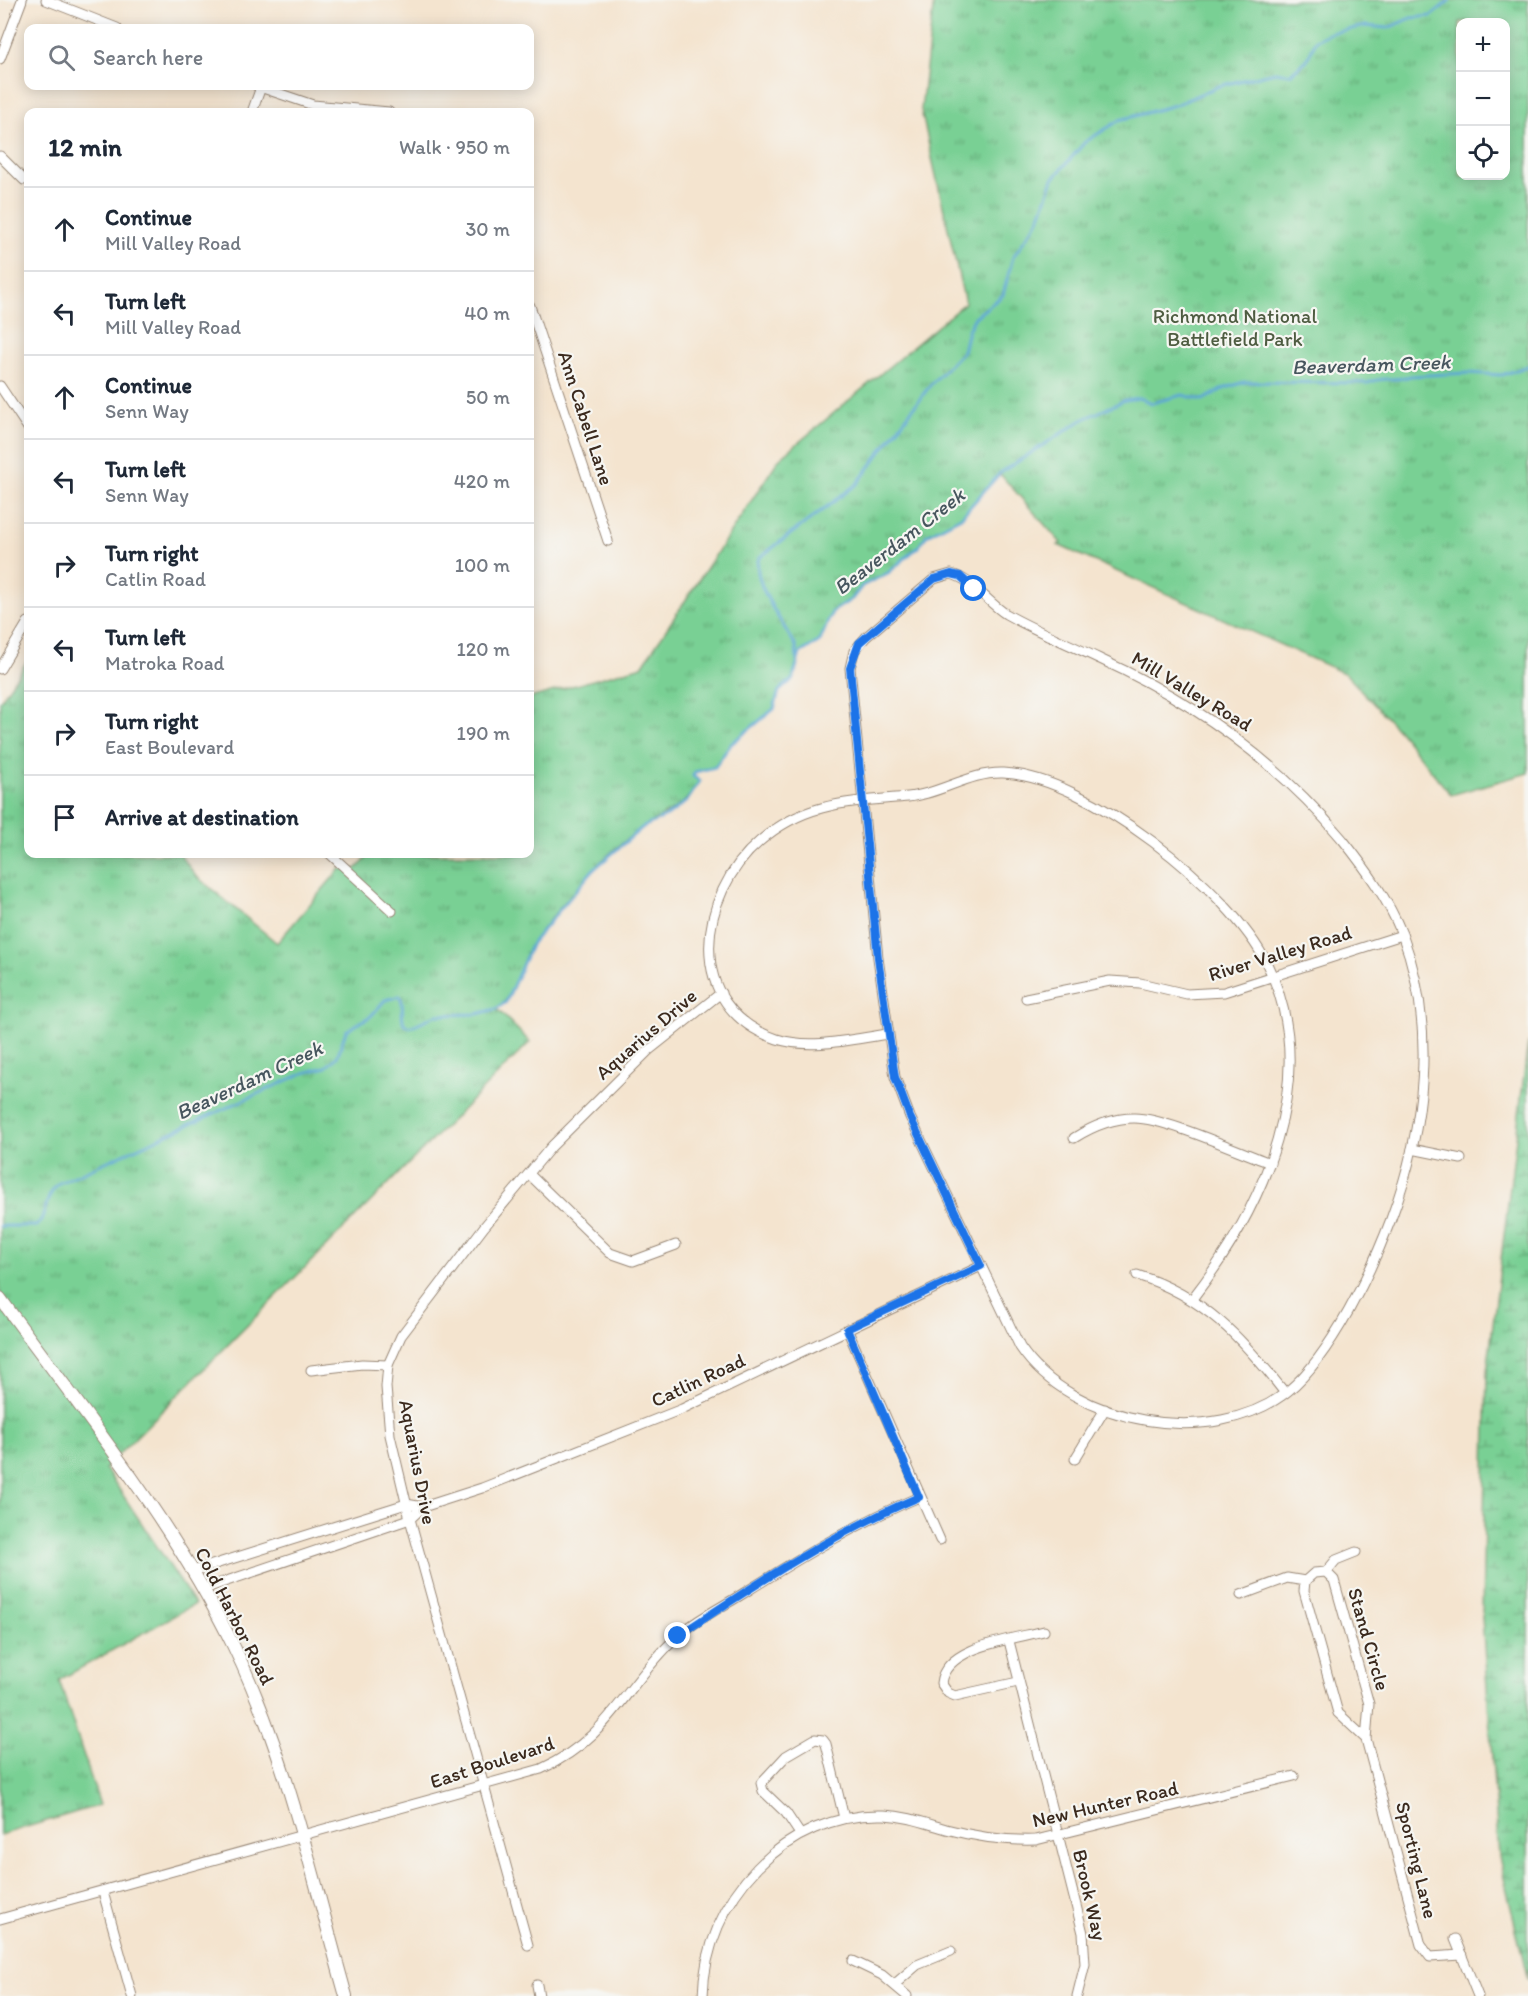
<!DOCTYPE html>
<html lang="en">
<head>
<meta charset="utf-8">
<style>
  :root { --surface:#fff; --page:#f6f6f7; --text:#1f2937; --muted:#747a83; --line:#e0e1e3 }
  body { margin:0; font-family:Itim,sans-serif; background:var(--page); color:var(--text) }
  .controls { position:absolute; right:18px; top:18px; display:grid; overflow:hidden; border-radius:12px; box-shadow:0 3px 15px #0003 }
  .controls button { width:54px; height:54px; display:grid; place-items:center; padding:0; border:0; border-bottom:2px solid var(--line); background:var(--surface); color:var(--text); font:30px sans-serif }
  .stop { position:absolute; width:18px; height:18px; margin:-14px; border:4px solid #1a73e8; border-radius:50%; background:#fff }
  .stop.end { background:#1a73e8; border-color:#fff; box-shadow:0 2px 6px #0008 }
  .list { margin:0; padding:0; list-style:none }
  h2 { display:flex; justify-content:space-between; align-items:center; height:78px; margin:0; padding:0 24px; font-size:26px }
  h2 small { font-size:20px; font-weight:400; color:var(--muted) }
  .list li { display:grid; grid-template-columns:39px 1fr auto; gap:18px; align-items:center; box-sizing:border-box; height:84px; padding:0 24px; border-top:2px solid var(--line) }
  .list b { display:block; font-size:22px; white-space:nowrap }
  .list p { margin:0; font-size:20px; white-space:nowrap; color:var(--muted) }
  .list em { font-size:20px; font-style:normal; color:var(--muted) }
  .icon { flex:none; width:33px; height:33px; fill:none; stroke:currentColor; stroke-width:2; stroke-linecap:round; stroke-linejoin:round }
  .map { position:relative; flex:none; width:1528px; height:1996px; overflow:hidden }
  .search { position:absolute; background:var(--surface); box-shadow:0 3px 15px #0003; left:24px; top:24px; width:510px; height:66px; display:flex; align-items:center; gap:15px; box-sizing:border-box; padding:0 21px; border-radius:12px; color:var(--muted); font-size:22px }
  .panel { position:absolute; background:var(--surface); box-shadow:0 3px 15px #0003; left:24px; top:108px; width:510px; height:750px; border-radius:12px }
  .map>svg:first-child { display:block }
  .wetland { fill:url(#wetland-marsh); stroke:#5a7d59; stroke-width:1.5 }
  .park { fill:url(#park-tufts); stroke:#5a7d59; stroke-width:1.5; fill-rule:evenodd }
  .lines { fill:none; stroke-linecap:round; stroke-linejoin:round }
  .stream { stroke:#5da7d5; stroke-width:3 }
  .minor-casing { stroke:#988776; stroke-width:11 }
  .major-casing { stroke:#988776; stroke-width:14 }
  .minor { stroke:#fff; stroke-width:9 }
  .major { stroke:#fff; stroke-width:12 }
  .route { stroke:#1a73e8; stroke-width:8 }
  .labels { text-anchor:middle; dominant-baseline:central; stroke-width:4.5; stroke-linejoin:round; paint-order:stroke }
  .park-label { font-size:20px; fill:#4e5c41; stroke:#f6f6f2 }
  .street-label { font-size:20px; fill:#3b2a1e; stroke:#f6f6f2 }
  .water-label { font-size:21px; font-style:italic; fill:#47565e; stroke:#f6f6f2 }
</style>
</head>
<body>
<div class="map">
<svg width="1528" height="1996" viewBox="0 0 1528 1996">
  <defs>
    <pattern id="wetland-marsh" width="20" height="14" patternUnits="userSpaceOnUse" patternTransform="scale(1.5)"><rect width="20" height="14" fill="#79d094"/><path d="M1 5h8M5 5V1M11 12h8M15 12V8" fill="none" stroke="#64a978"/></pattern>
    <pattern id="park-tufts" width="24" height="20" patternUnits="userSpaceOnUse" patternTransform="scale(1.5)"><rect width="24" height="20" fill="#79d094"/><path d="M3 7l-1-3M5 7V3M7 7l1-3M15 17l-1-3M17 17v-4M19 17l1-3" fill="none" stroke="#64a978"/></pattern>
  </defs>
  <rect width="100%" height="100%" fill="#f6f6f2"/>
  <filter id="ink" filterUnits="userSpaceOnUse"><feTurbulence type="fractalNoise" baseFrequency=".0167" numOctaves="2"/><feDisplacementMap in="SourceGraphic" scale="12" xChannelSelector="R" yChannelSelector="G"/><feConvolveMatrix kernelMatrix="1 2 1 2 8 2 1 2 1" color-interpolation-filters="sRGB"/></filter>
  <filter id="wash" filterUnits="userSpaceOnUse"><feTurbulence type="fractalNoise" baseFrequency=".008" numOctaves="4" result="noise"/><feDisplacementMap in="SourceGraphic" scale="24" xChannelSelector="R" yChannelSelector="G"/><feGaussianBlur stdDeviation="1.35" result="paint"/><feColorMatrix in="noise" values="0 0 0 0 0 0 0 0 0 0 0 0 0 0 0 0 0 1.4 0 .05"/><feComposite in="paint" operator="in"/></filter>
  <g filter="url(#wash)">
    <rect width="100%" height="100%" fill="#f4e4cf"/>
    <polygon class="wetland" points="1528,1042 1528,1980 1499,1857 1482,1617 1487,1372"/>
    <path class="park" d="M934 0H1528V773L1451 795 1399 731 1346 674 1058 545 1061 543 1000 474 961 517 927 535 919 546 888 573 862 586 852 599 832 612 820 641 800 653 793 679 779 691 774 709 731 744 715 767 695 772 693 776 700 781C684 809 669 810 645 826 626 839 607 854 592 871 572 894 550 917 533 942 518 963 518 993 497 1009L530 1042 105 1468 195 1604 59 1680 100 1805 0 1835V701L28 660V854H180L196 876 277 943 340 869H356L371 854H530V698L642 666 779 459 965 303 921 110ZM1460 22H1506V176H1460Z"/>
    <g class="lines">
      <g class="stream">
        <path d="M797 658 796 646C784 625 750 580 759 558L857 484 931 384 963 351 968 330 975 317 1003 295 1013 257 1039 219 1053 179 1085 142 1120 120 1175 105 1219 86 1275 72 1290 74 1307 60 1316 40 1330 33 1366 26 1388 28 1411 18 1431 16 1450 0"/>
        <path d="M0 1226H36C49 1214 42 1199 59 1183L304 1073 326 1067 337 1057 346 1031 371 1016 385 1000 400 996C405 1005 400 1014 404 1024L410 1027 436 1015 477 1014 496 1009 506 1002 532 943 593 870 643 827 667 816 687 801 700 781 693 776 695 772 715 767 731 744 774 709 779 691 793 679 800 653 820 641 832 612 852 599 862 586 888 573 919 546 927 535 961 517 1000 473 1082 420 1125 400 1139 398 1152 403 1182 395 1203 400 1223 389 1244 382 1368 383C1382 376 1396 382 1410 376L1468 373 1502 375 1528 366"/>
      </g>
    </g>
  </g>
  <g filter="url(#ink)">
    <g class="lines">
      <g class="minor-casing">
        <g id="minor">
          <polyline points="46,0 117,28"/>
          <polyline points="0,59 22,0"/>
          <polyline points="257,86 313,105 389,112"/>
          <polyline points="252,112 261,87"/>
          <polyline points="0,156 24,180"/>
          <polyline points="530,306 608,541"/>
          <polyline points="0,386 28,428"/>
          <path d="M951 574C972 579 987 602 1006 614 1036 631 1069 644 1100 659 1195 702 1276 760 1343 840 1366 869 1388 899 1402 934 1437 1026 1425 1128 1391 1219 1372 1270 1331 1356 1288 1391 1214 1450 1072 1425 1020 1347L910 1117 895 1077 878 958 850 668 854 651 866 637 934 579Z"/>
          <polyline points="0,669 28,622"/>
          <polyline points="330,854 392,911"/>
          <polyline points="1026,998 1110,981 1140,983 1187,994 1224,992 1402,935"/>
          <path d="M888 1034C853 1039 811 1050 777 1039 683 1008 697 894 760 841 806 801 851 802 908 797 941 794 969 772 1003 773 1087 776 1231 890 1267 964 1323 1077 1263 1208 1192 1299"/>
          <path d="M1074 1138C1093 1126 1112 1118 1134 1118 1166 1118 1237 1151 1270 1163"/>
          <polyline points="1412,1149 1461,1159"/>
          <polyline points="529,1174 610,1253 633,1261 676,1245"/>
          <path d="M1137 1275C1204 1296 1243 1339 1285 1393"/>
          <polyline points="847,1329 940,1540"/>
          <polyline points="311,1370 362,1364 388,1365"/>
          <polyline points="1075,1459 1105,1409"/>
          <polyline points="193,1571 406,1504 423,1507"/>
          <polyline points="1326,1572 1336,1560 1356,1552"/>
          <polyline points="203,1589 410,1519 423,1507 482,1488 682,1409 981,1266"/>
          <polyline points="1241,1595 1287,1578 1305,1581"/>
          <polyline points="1009,1641 1083,1933 1085,1964 1077,1996"/>
          <path d="M1018 1682 955 1696 948 1693 941 1683C945 1646 1014 1639 1044 1631"/>
          <polyline points="1366,1739 1338,1713 1304,1591 1305,1581 1314,1573 1326,1572 1334,1580 1369,1704 1366,1739 1421,1945 1430,1957 1462,1955"/>
          <polyline points="800,1834 786,1813 763,1791 761,1783 786,1756 815,1739 823,1740 826,1744 844,1818"/>
          <polyline points="103,1892 132,1996"/>
          <path d="M0 1919 541 1769C610 1738 624 1686 676 1638 695 1620 722 1607 744 1593 801 1557 857 1523 919 1497"/>
          <polyline points="1455,1939 1478,1996"/>
          <polyline points="528,1945 410,1519 390,1435 386,1387 388,1365 401,1336 484,1227 551,1147 648,1051 721,993"/>
          <polyline points="853,1961 882,1975 907,1996"/>
          <polyline points="895,1984 917,1965 951,1951"/>
          <polyline points="537,1985 539,1996"/>
          <path d="M703 1996C705 1899 785 1812 884 1815 906 1816 925 1823 946 1829 976 1837 1005 1841 1036 1840L1294 1776"/>
        </g>
      </g>
      <g class="major-casing">
        <path id="major" d="M0 1298C82 1411 172 1520 233 1645 287 1755 313 1879 346 1996"/>
      </g>
      <use href="#minor" class="minor"/>
      <use href="#major" class="major"/>
    </g>
  </g>
  <g class="lines" filter="url(#ink)">
    <path class="route" d="M678 1636C756 1584 833 1533 919 1497L847 1329 981 1266 910 1117 895 1077 878 958 850 668 859 643 934 579 951 574 960 576 974 589"/>
  </g>
  <g class="labels">
    <g class="park-label">
      <text x="1235" y="316">Richmond National<tspan x="1235" dy="23">Battlefield Park</tspan></text>
    </g>
    <g class="street-label">
      <text transform="translate(586 418) rotate(72)">Ann Cabell Lane</text>
      <text transform="translate(1192 691) rotate(31)">Mill Valley Road</text>
      <text transform="translate(1280 953) rotate(-17)">River Valley Road</text>
      <text transform="translate(646 1034) rotate(-41)">Aquarius Drive</text>
      <text transform="translate(698 1380) rotate(-25)">Catlin Road</text>
      <text transform="translate(418 1462) rotate(79)">Aquarius Drive</text>
      <text transform="translate(235 1616) rotate(63)">Cold Harbor Road</text>
      <text transform="translate(1369 1639) rotate(74)">Stand Circle</text>
      <text transform="translate(492 1762) rotate(-18)">East Boulevard</text>
      <text transform="translate(1105 1804) rotate(-13)">New Hunter Road</text>
      <text transform="translate(1417 1860) rotate(76)">Sporting Lane</text>
      <text transform="translate(1090 1895) rotate(77)">Brook Way</text>
    </g>
    <g class="water-label">
      <text transform="translate(1371 364) rotate(-2)">Beaverdam Creek</text>
      <text transform="translate(899 541) rotate(-38)">Beaverdam Creek</text>
      <text transform="translate(249 1080) rotate(-25)">Beaverdam Creek</text>
    </g>
  </g>
</svg>
<div class="controls">
<button>+</button>
<button>−</button>
<button><svg class="icon" aria-label="locate" viewBox="0 0 24 24"><circle cx="12" cy="12" r="6"/><path d="M12 2v4M12 18v4M2 12h4M18 12h4"/></svg></button>
</div>
<div class="stop" style="left:974px;top:589px"></div>
<div class="stop end" style="left:678px;top:1636px"></div>
<div class="search"><svg class="icon" aria-label="search" viewBox="0 0 24 24"><circle cx="10" cy="10" r="6"/><path d="M15 15l6 6"/></svg>Search here</div>
<section class="panel">
<h2>12 min<small>Walk · 950 m</small></h2>
<ul class="list">
<li><svg class="icon" aria-label="ahead" viewBox="0 0 24 24"><path d="M12 20V5M6 11l6-6 6 6"/></svg><div><b>Continue</b><p>Mill Valley Road</p></div><em>30 m</em></li>
<li><svg class="icon" aria-label="left" viewBox="0 0 24 24"><path d="M17 20v-9H6M10 6l-5 5 5 5"/></svg><div><b>Turn left</b><p>Mill Valley Road</p></div><em>40 m</em></li>
<li><svg class="icon" aria-label="ahead" viewBox="0 0 24 24"><path d="M12 20V5M6 11l6-6 6 6"/></svg><div><b>Continue</b><p>Senn Way</p></div><em>50 m</em></li>
<li><svg class="icon" aria-label="left" viewBox="0 0 24 24"><path d="M17 20v-9H6M10 6l-5 5 5 5"/></svg><div><b>Turn left</b><p>Senn Way</p></div><em>420 m</em></li>
<li><svg class="icon" aria-label="right" viewBox="0 0 24 24"><path d="M7 20v-9h11M14 6l5 5-5 5"/></svg><div><b>Turn right</b><p>Catlin Road</p></div><em>100 m</em></li>
<li><svg class="icon" aria-label="left" viewBox="0 0 24 24"><path d="M17 20v-9H6M10 6l-5 5 5 5"/></svg><div><b>Turn left</b><p>Matroka Road</p></div><em>120 m</em></li>
<li><svg class="icon" aria-label="right" viewBox="0 0 24 24"><path d="M7 20v-9h11M14 6l5 5-5 5"/></svg><div><b>Turn right</b><p>East Boulevard</p></div><em>190 m</em></li>
<li><svg class="icon" aria-label="arrive" viewBox="0 0 24 24"><path d="M6 21V4h12l-3 4 3 4H6"/></svg><div><b>Arrive at destination</b></div></li>
</ul>
</section>
</div>
</body>
</html>
